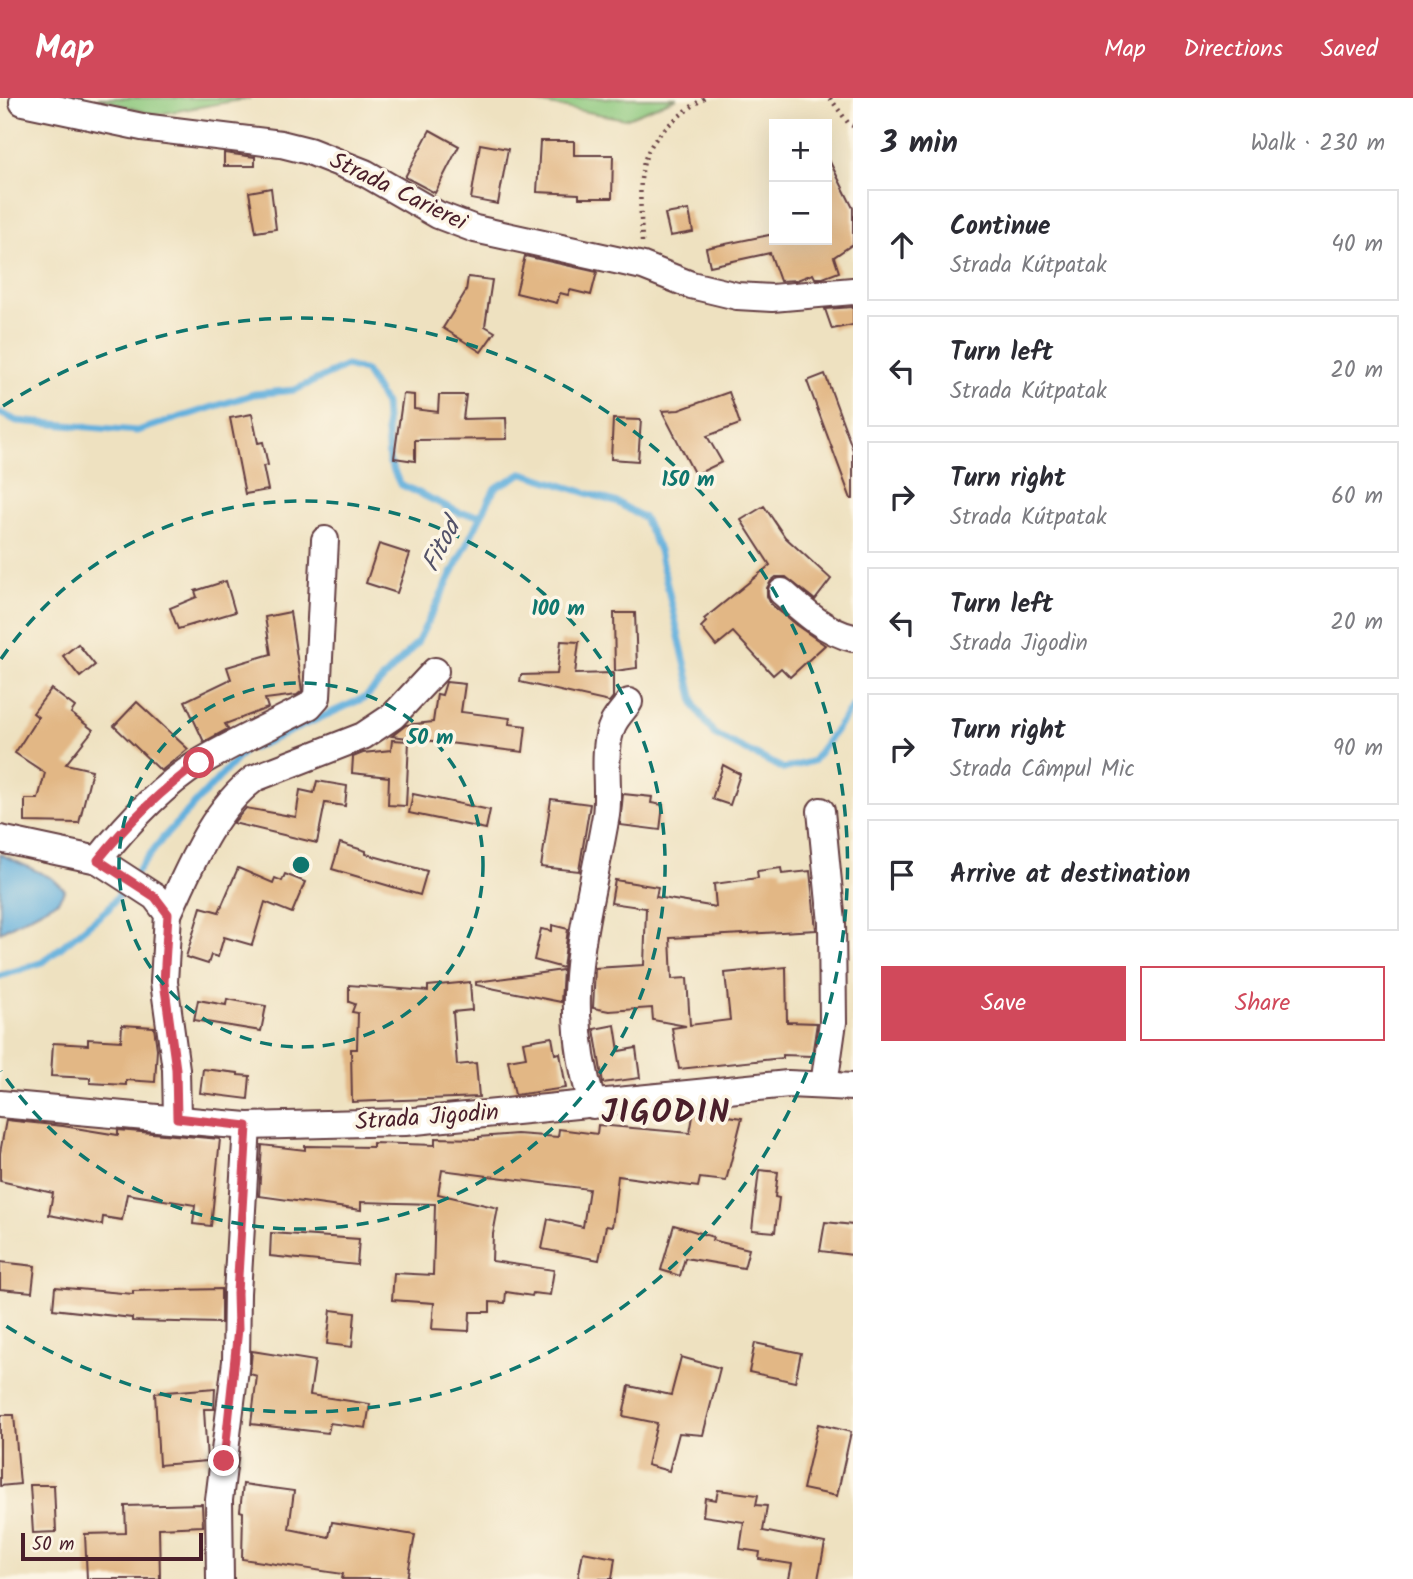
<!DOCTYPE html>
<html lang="en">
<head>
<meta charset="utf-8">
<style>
  :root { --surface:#fff; --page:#f7f7f7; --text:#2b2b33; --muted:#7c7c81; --line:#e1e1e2; --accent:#d1495b }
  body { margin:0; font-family:Kalam,sans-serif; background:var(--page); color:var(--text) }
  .controls { position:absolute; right:21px; top:21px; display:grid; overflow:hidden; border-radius:0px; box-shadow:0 7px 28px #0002 }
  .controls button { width:63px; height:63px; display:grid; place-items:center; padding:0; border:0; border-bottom:2px solid var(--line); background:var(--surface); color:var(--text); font:35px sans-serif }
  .scale { position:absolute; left:21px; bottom:18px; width:182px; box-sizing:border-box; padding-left:7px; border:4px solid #4a1f2b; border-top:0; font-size:19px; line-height:24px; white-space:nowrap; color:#4a1f2b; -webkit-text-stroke:5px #fcf5e5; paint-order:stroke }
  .stop { position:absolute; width:21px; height:21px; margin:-16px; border:5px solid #d1495b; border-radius:50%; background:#fff }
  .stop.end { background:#d1495b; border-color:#fff; box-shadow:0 2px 7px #0008 }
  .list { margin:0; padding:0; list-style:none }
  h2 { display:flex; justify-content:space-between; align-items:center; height:91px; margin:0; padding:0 28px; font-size:30px }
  h2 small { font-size:23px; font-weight:400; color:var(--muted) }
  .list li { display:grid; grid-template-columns:46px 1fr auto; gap:21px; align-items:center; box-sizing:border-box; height:112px; margin:0 14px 14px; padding:0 14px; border:2px solid var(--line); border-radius:0px }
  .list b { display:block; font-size:26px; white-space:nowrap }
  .list p { margin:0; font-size:23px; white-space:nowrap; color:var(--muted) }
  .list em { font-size:23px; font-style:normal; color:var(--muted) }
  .actions { display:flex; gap:14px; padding:21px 28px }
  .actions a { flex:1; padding:16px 0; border:2px solid var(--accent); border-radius:0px; text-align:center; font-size:24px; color:var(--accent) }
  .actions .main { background:var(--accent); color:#fff }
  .icon { flex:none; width:38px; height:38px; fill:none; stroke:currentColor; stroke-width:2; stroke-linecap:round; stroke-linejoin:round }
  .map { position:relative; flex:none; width:853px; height:1481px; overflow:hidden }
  header { display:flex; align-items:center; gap:42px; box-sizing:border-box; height:98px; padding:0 35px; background:var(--accent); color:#fff }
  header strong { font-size:33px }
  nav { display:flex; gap:38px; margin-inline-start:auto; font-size:24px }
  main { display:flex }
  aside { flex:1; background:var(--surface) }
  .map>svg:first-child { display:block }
  .green { fill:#8cc87d; stroke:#6b7454; stroke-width:2 }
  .water { fill:#64b0dd; stroke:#576884; stroke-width:2 }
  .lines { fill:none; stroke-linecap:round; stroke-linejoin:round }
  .stream { stroke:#64b0dd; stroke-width:7 }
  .building { fill:#e2b785 }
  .street-casing { stroke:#633c41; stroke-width:30 }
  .path { stroke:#633c41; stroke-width:4.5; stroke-dasharray:2 5; stroke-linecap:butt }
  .street { stroke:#fff; stroke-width:26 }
  .route { stroke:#d1495b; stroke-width:9 }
  .ring { fill:none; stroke:#0f766e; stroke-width:3.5; stroke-dasharray:12 9 }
  .labels { text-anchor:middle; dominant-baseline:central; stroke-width:7; stroke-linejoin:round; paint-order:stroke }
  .street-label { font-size:24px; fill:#4a1f2b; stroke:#fcf5e5 }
  .water-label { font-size:26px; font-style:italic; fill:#535269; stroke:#fcf5e5 }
  .district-label { font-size:32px; font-weight:bold; letter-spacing:2px; fill:#4a1f2b; stroke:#fcf5e5 }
  .centre { fill:#0f766e; stroke:#fcf5e5; stroke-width:3.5 }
  .ring-label { font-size:21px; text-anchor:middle; font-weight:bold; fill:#0f766e; stroke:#fcf5e5; stroke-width:7; stroke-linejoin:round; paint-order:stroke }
</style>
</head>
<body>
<header>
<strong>Map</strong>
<nav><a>Map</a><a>Directions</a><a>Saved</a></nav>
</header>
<main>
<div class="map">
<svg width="853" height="1481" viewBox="0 0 853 1481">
  <rect width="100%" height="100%" fill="#fcf5e5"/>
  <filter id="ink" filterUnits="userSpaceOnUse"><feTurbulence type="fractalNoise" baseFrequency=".0143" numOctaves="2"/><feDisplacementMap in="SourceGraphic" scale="14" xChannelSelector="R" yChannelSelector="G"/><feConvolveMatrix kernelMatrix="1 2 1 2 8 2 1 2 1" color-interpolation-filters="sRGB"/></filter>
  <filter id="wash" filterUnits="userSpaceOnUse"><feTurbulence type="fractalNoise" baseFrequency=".00686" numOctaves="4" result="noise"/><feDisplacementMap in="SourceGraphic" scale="28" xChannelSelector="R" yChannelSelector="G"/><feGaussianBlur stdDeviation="1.57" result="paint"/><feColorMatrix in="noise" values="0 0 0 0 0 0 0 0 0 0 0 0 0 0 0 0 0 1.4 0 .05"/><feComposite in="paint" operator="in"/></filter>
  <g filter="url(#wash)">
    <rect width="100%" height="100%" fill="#eee1c0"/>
    <g class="green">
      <polygon points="98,0 251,0 154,17"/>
      <polygon points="512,0 677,0 625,21"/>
    </g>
    <polygon class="water" points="0,756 52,780 65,792 58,803 0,834"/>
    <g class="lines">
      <g class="stream">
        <polyline points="0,315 17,323 137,333 254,296 295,292 346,268 365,273 385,306 389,363 400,386 460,415 481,417"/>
        <polyline points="253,650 366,599 417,545 495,390 523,375 618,405 644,420 659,452 695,608 714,636 784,671 813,663 853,608"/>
        <polyline points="0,878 43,864 108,811 162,741 242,655"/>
      </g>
    </g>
    <g id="blocks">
      <g class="building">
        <polygon points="430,32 459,48 435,95 405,79"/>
        <polygon points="540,43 574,43 574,57 613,57 612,100 579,100 579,96 537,94"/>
        <polygon points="480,46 508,51 498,106 471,101"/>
        <polygon points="224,55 255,59 255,68 224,68"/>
        <polygon points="827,58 853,110 853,146 834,159 839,174 823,180 815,180 813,176 797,182 780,183 770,155 710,168 706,150 774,136 774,142 827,142"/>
        <polygon points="271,90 276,131 256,134 249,94"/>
        <polygon points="689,112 693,134 670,138 665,116"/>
        <polygon points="525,158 597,174 591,197 570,192 568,197 560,195 557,205 516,195"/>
        <polygon points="468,179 492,182 485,228 495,234 481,254 443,230 466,193"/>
        <polygon points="853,209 853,227 832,231 825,211"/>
        <polygon points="825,276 853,352 853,401 851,401 807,283"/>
        <polygon points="729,294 740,326 707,338 722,364 695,377 662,313 679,312"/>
        <polygon points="403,296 414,297 414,311 438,314 439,297 466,297 463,321 506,320 507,341 415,342 415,363 394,360"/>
        <polygon points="252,316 258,345 263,344 268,367 263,368 268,392 245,396 230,320"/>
        <polygon points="613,321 641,322 638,363 611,361"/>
        <polygon points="764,408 785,439 831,481 815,502 786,479 776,479 771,483 767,490 767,498 771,506 796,527 825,547 790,579 781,570 773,577 733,534 716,548 701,529 706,524 704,521 770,467 741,422"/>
        <polygon points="379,446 410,456 397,495 366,485"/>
        <polygon points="226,483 235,514 178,531 170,510 197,499 195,493"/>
        <polygon points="290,514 302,593 297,597 265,601 268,610 225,626 228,631 204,644 185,603 231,581 227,569 271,556 265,519"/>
        <polygon points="614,515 635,515 637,570 615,573"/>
        <polygon points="561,543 579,544 575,576 613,575 613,599 609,604 520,584 521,577 557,576"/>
        <polygon points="78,546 95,567 80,579 63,558"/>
        <polygon points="446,584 465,586 461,614 510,620 509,626 526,628 523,654 392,638 406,627 433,624 437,596 442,597"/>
        <polygon points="51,591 75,609 71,615 93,632 66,666 92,672 79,725 25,724 25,701 38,701 45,675 15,655 38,619 33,615"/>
        <polygon points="137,604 188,651 161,673 114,628"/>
        <polygon points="392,642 409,643 406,708 388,707 389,679 352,675 353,659 363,655 391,652"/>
        <polygon points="723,667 740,676 730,707 712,701"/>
        <polygon points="317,683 347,688 345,708 325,705 317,745 233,725 246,710 296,719 300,692 314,695"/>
        <polygon points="413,696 490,712 486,731 409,715"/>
        <polygon points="623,696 652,699 651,705 663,707 660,732 620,727"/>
        <polygon points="551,701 590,706 579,773 541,769"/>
        <polygon points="340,745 366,753 366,756 427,773 420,797 332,771"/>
        <polygon points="238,770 273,785 275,780 282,783 285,776 305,784 292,815 265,804 252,847 224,839 218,859 211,857 208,866 186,859 201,809 219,814"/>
        <polygon points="781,770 782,776 810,773 816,832 670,840 672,881 687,880 690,927 730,922 725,875 786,869 787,924 817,925 812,958 783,957 783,960 679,971 672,930 686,928 653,922 652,910 609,913 593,910 595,870 644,867 646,810 611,805 615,782 658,789 656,799 716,809 714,786 758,780 757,773"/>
        <polygon points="552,827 568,831 563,870 534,862 541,831 552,833"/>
        <polygon points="563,872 561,904 476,887 476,884"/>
        <polygon points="470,884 472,912 453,914 457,967 476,965 479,999 352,1004 351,951 357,951 358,915 352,914 355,906 349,904 349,887 428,893 428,888"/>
        <polygon points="227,901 266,908 261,933 194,922 198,902 226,907"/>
        <polygon points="122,927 154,929 157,951 155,984 126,982 126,987 90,985 90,980 51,978 53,945 88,947 88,941 121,943"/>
        <polygon points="615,927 619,953 636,950 640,980 603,985 594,931"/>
        <polygon points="552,939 555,956 560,955 566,990 515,997 508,962 526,959 523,944"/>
        <polygon points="203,971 238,975 238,977 250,978 248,1001 200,995"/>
        <polygon points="694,1013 742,1020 726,1083 700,1080 698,1089 618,1078 612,1129 606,1128 599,1162 542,1151 548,1121 583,1129 589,1091 442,1072 438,1096 498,1110 493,1136 492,1163 554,1172 550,1197 533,1195 532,1198 506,1194 505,1205 490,1204 490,1214 470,1214 469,1233 432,1231 434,1205 392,1202 394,1175 433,1177 435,1106 361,1104 361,1112 259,1098 262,1047 305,1052 305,1048 373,1049 373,1045 435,1047 435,1040 479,1041 479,1039 517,1036 558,1039 559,1031 597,1036 598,1027 690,1035"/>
        <polygon points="6,1022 63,1028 118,1037 118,1032 220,1041 211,1128 193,1126 195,1107 127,1096 122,1122 103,1119 102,1127 49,1117 53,1095 0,1083 0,1055"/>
        <polygon points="759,1072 778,1074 775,1099 779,1100 775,1134 752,1132"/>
        <polygon points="825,1124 853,1127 853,1157 820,1153"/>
        <polygon points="674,1127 713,1139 712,1142 749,1151 744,1170 685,1160 680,1178 661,1172"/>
        <polygon points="271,1135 359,1141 357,1167 270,1158"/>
        <polygon points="0,1164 35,1168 32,1194 0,1191"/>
        <polygon points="55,1189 133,1196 133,1193 221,1191 221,1225 132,1223 132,1220 53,1211"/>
        <polygon points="331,1212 355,1215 352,1249 327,1246"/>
        <polygon points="755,1245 801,1255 795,1284 749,1274"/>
        <polygon points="252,1253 315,1263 310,1297 370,1306 366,1330 330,1325 328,1335 251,1326 257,1278 250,1276"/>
        <polygon points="681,1259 720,1270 703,1337 679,1335 669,1373 647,1367 657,1325 623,1318 629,1288 671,1297"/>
        <polygon points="215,1290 214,1311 204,1311 207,1363 159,1367 155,1295"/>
        <polygon points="0,1317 14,1317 20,1386 0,1388"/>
        <polygon points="818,1326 851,1334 837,1398 803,1391"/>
        <polygon points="243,1386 294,1393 289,1431 329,1439 332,1424 415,1437 407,1481 342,1481 343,1476 242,1461 243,1414 240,1413"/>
        <polygon points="30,1387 54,1387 56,1434 33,1435"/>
        <polygon points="718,1392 758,1397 756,1407 767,1408 763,1433 825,1445 818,1481 789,1481 792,1466 759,1461 760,1454 740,1451 744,1424 703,1418 705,1400 716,1402"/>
        <polygon points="202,1406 203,1428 159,1430 160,1481 87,1481 85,1436 126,1435 125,1408"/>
        <polygon points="583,1454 615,1460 612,1481 578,1481"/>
      </g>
    </g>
  </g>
  <g filter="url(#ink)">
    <use href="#blocks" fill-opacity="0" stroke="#633c41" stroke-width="2"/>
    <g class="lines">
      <g class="street-casing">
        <g id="street">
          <polyline points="23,4 142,29 281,46 309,53 365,75 438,117 475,131 643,168 691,187 737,198 772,200 853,193"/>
          <path d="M782 494C802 512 826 534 853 540"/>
          <polyline points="821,713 832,825 833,924 824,987"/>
          <polyline points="0,741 98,762"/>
          <path d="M168 816C190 769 212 712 255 680L363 638 393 618 435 573"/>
          <polyline points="0,1006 247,1028 405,1024 788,986 853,989"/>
          <path d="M593 1007C558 900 588 822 606 717 610 690 601 651 613 626 617 618 624 611 629 604"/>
          <path d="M177 1020 176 971 164 884 168 816 155 799 98 762C126 727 160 689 199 665 234 644 273 627 309 608L317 599 325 442"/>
          <polyline points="220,1481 219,1402 236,1263 237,1195 247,1028"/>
        </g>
      </g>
      <g class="path">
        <polyline points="830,0 849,26 853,28"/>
        <path d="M642 144C639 65 633 48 704 0"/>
      </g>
      <use href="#street" class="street"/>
    </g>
  </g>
  <g class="lines" filter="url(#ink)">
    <path class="route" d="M199 665C161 692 127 726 98 762L155 799 168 816 164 884 176 971 177 1020 247 1028 237 1195 238 1231 224 1363"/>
  </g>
  <g class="ring">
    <circle cx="301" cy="767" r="182"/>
    <path d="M1 561A364 364 0 1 1 1 973"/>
    <path d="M3 308A547 547 0 1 1 3 1226"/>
  </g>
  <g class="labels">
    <g class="street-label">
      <text transform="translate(398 94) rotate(26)">Strada Carierei</text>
      <text transform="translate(427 1020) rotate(-4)">Strada Jigodin</text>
    </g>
    <g class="water-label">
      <text transform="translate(442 448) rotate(-63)">Fitod</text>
    </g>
    <g class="district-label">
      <text x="666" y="1015">JIGODIN</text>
    </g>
  </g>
  <circle cx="301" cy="767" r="10" class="centre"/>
  <g class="ring-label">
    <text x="688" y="388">150 m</text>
    <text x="558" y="517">100 m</text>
    <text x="430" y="646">50 m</text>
  </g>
</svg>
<div class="controls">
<button>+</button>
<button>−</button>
</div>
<div class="scale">50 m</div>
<div class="stop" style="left:199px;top:665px"></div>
<div class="stop end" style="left:224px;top:1363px"></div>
</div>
<aside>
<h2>3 min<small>Walk · 230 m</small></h2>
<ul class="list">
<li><svg class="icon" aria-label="ahead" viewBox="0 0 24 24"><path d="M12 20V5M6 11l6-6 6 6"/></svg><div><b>Continue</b><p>Strada Kútpatak</p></div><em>40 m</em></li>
<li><svg class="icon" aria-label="left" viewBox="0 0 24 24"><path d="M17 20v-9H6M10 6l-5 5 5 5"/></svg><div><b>Turn left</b><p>Strada Kútpatak</p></div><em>20 m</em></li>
<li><svg class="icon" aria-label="right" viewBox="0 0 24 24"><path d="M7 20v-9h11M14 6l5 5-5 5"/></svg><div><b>Turn right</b><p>Strada Kútpatak</p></div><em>60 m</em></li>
<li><svg class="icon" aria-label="left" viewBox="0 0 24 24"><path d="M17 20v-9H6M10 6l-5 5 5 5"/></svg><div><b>Turn left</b><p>Strada Jigodin</p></div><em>20 m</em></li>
<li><svg class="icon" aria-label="right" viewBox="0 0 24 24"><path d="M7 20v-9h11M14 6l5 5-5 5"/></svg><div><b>Turn right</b><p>Strada Câmpul Mic</p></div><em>90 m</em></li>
<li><svg class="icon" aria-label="arrive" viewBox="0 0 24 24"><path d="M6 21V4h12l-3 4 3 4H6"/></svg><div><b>Arrive at destination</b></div></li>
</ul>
<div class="actions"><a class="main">Save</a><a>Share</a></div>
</aside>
</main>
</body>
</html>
